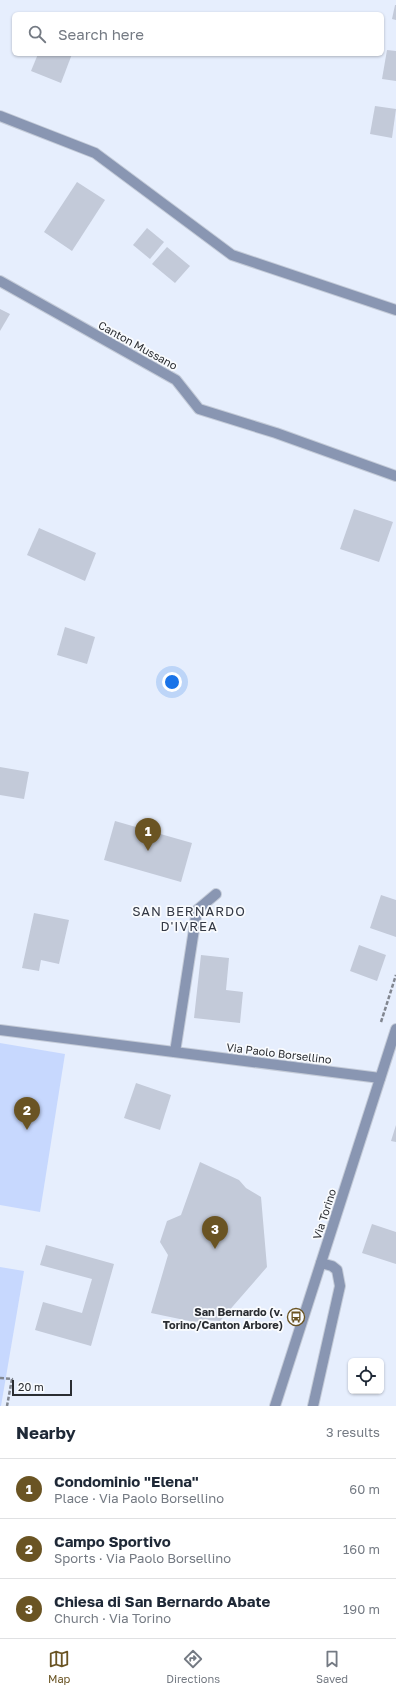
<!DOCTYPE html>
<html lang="en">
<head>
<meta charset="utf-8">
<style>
  :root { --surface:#fff; --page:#f6f6f7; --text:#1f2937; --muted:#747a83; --line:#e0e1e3; --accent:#6a5423 }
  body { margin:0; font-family:"Golos Text",sans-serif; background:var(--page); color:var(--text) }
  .controls { position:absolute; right:12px; bottom:12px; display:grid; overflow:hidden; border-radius:6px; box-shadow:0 1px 3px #0004 }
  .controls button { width:36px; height:36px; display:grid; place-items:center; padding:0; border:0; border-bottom:1px solid var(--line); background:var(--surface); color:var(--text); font:20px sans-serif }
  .scale { position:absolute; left:12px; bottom:10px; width:60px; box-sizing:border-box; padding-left:4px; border:2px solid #2a2d32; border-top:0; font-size:11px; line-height:14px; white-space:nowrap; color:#2a2d32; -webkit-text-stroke:3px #f9fbfe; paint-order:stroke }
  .you { position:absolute; left:172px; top:682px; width:14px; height:14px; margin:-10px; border:3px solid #fff; border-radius:50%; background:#1a73e8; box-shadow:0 0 0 6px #1a73e833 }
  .badge { display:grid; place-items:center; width:26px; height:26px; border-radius:50%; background:var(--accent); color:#fff; font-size:13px; font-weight:700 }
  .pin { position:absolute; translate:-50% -33px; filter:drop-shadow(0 1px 2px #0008) }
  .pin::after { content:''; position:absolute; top:21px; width:14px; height:12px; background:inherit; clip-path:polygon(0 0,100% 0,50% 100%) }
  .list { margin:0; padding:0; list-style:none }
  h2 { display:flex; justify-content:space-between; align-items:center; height:52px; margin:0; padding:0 16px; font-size:17px }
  h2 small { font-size:13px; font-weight:400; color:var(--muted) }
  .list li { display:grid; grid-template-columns:26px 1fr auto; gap:12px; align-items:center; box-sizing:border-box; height:60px; padding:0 16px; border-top:1px solid var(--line) }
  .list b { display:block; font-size:15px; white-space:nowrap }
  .list p { margin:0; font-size:13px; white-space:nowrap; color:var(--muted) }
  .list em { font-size:13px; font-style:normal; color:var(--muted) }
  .icon { flex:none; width:22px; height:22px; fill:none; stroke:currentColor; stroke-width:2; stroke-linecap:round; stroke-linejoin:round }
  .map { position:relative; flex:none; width:396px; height:1406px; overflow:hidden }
  .search { position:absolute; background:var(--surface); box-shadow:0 1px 3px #0004; left:12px; right:12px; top:12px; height:44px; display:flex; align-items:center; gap:10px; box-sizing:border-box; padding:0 14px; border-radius:6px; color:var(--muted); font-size:15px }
  .sheet { height:232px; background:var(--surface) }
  nav { display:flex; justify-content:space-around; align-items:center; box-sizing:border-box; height:56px; border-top:1px solid var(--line); background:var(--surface); font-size:11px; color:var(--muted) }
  nav a { display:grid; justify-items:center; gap:2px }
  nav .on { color:var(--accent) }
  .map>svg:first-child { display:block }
  .green { fill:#c7d8fe }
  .building { fill:#c3cad9 }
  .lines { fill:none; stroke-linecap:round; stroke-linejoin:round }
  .minor-casing { stroke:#c4cbd8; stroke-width:12 }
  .tertiary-casing { stroke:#c4cbd8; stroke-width:12 }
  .path { stroke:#818690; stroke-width:2.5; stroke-dasharray:4 2; stroke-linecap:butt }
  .minor { stroke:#8996b2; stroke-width:10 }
  .tertiary { stroke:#8996b2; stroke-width:10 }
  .labels { text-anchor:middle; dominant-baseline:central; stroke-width:3.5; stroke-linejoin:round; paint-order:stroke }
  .street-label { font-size:11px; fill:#2a2d32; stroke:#f9fbfe }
  .poi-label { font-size:11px; font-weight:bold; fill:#2a2d32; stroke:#f9fbfe; text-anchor:end }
  .quarter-label { font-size:13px; letter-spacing:1px; fill:#343945; stroke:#f9fbfe }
</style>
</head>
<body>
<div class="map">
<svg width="396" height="1406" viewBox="0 0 396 1406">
  <rect width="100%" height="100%" fill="#e6eefd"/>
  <g class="green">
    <polygon points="0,1043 65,1054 40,1212 0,1205"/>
    <polygon points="0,1267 24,1271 1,1406 0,1406"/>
  </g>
  <g class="building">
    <polygon points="395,5 396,5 396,20 392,19"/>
    <polygon points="387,50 396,51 396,81 382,79"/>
    <polygon points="38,54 72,54 61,83 31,71"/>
    <polygon points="375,106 396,109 392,138 370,134"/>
    <polygon points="77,182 105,200 72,251 44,232"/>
    <polygon points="147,228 164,242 150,259 133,245"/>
    <polygon points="167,247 190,266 175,283 152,264"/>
    <polygon points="0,309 10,314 0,331"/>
    <polygon points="354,509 393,522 379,562 340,549"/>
    <polygon points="39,528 96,553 85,581 27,555"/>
    <polygon points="65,627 95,637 87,664 57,655"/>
    <polygon points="0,767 29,772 24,799 0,795"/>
    <polygon points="115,821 192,843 181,882 104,860"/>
    <polygon points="381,895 396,900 396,937 370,928"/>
    <polygon points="34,913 69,920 59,964 41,960 39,971 22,968"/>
    <polygon points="359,945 386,955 377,981 350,971"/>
    <polygon points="201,955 229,958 226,990 243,992 240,1023 194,1018"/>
    <polygon points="136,1083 171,1095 160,1130 124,1118"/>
    <polygon points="396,1125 396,1142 391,1141"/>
    <polygon points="200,1162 239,1180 246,1188 261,1197 267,1267 220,1321 204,1320 194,1322 151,1313 168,1255 160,1242 167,1221 181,1215"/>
    <polygon points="372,1224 396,1232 396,1264 362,1253"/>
    <polygon points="46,1245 114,1264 91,1346 35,1330 43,1302 82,1313 92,1279 40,1265"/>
  </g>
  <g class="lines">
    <g class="minor-casing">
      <g id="minor">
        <polyline points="0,116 95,153 232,255 396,310"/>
        <polyline points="0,281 176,380 199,409 276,433 396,476"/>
        <polyline points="0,1030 380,1078"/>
        <polyline points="175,1052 197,910 216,894"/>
        <polyline points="313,1406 340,1286 337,1270 332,1266 321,1263"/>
      </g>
    </g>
    <g class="tertiary-casing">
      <polyline id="tertiary" points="275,1406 396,1029"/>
    </g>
    <g class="path">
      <polyline points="381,1022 396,975"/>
      <polyline points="0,1378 12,1379 7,1406"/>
    </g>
    <use href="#minor" class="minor"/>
    <use href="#tertiary" class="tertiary"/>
  </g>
  <defs>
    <g id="bus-ring" transform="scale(0.9)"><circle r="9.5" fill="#f9fbfe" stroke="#6a5423" stroke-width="1.5"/><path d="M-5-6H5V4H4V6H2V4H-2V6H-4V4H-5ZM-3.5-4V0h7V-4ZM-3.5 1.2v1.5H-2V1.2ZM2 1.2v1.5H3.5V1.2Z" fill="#6a5423"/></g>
  </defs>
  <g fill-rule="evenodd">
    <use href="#bus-ring" x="296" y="1317"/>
  </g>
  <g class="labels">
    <g class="street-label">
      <text transform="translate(138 345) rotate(29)">Canton Mussano</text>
      <text transform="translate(279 1053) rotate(7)">Via Paolo Borsellino</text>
      <text transform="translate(324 1214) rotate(-72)">Via Torino</text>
    </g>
    <g class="poi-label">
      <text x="283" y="1311">San Bernardo (v.<tspan x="283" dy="13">Torino/Canton Arbore)</tspan></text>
    </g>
    <g class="quarter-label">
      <text x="189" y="911">SAN BERNARDO<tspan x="189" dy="15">D'IVREA</tspan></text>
    </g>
  </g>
</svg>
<div class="controls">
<button><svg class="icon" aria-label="locate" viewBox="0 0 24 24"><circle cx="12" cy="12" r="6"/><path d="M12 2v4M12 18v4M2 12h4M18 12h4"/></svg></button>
</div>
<div class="scale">20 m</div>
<div class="you"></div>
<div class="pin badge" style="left:148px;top:851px">1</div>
<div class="pin badge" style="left:27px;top:1130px">2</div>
<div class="pin badge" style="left:215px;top:1249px">3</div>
<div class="search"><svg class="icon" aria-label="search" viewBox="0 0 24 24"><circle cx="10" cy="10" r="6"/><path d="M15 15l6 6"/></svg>Search here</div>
</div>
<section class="sheet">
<h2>Nearby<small>3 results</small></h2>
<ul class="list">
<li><span class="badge">1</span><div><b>Condominio &quot;Elena&quot;</b><p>Place · Via Paolo Borsellino</p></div><em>60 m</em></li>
<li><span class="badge">2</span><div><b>Campo Sportivo</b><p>Sports · Via Paolo Borsellino</p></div><em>160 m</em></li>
<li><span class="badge">3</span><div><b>Chiesa di San Bernardo Abate</b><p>Church · Via Torino</p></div><em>190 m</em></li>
</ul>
</section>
<nav>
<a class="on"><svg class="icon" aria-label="map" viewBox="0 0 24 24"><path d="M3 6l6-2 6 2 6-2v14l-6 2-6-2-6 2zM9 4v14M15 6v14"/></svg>Map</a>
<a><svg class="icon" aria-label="directions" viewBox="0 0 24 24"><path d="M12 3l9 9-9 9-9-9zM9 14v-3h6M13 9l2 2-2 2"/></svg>Directions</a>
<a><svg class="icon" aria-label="saved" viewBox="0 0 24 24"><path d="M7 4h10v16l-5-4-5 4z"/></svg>Saved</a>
</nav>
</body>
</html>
